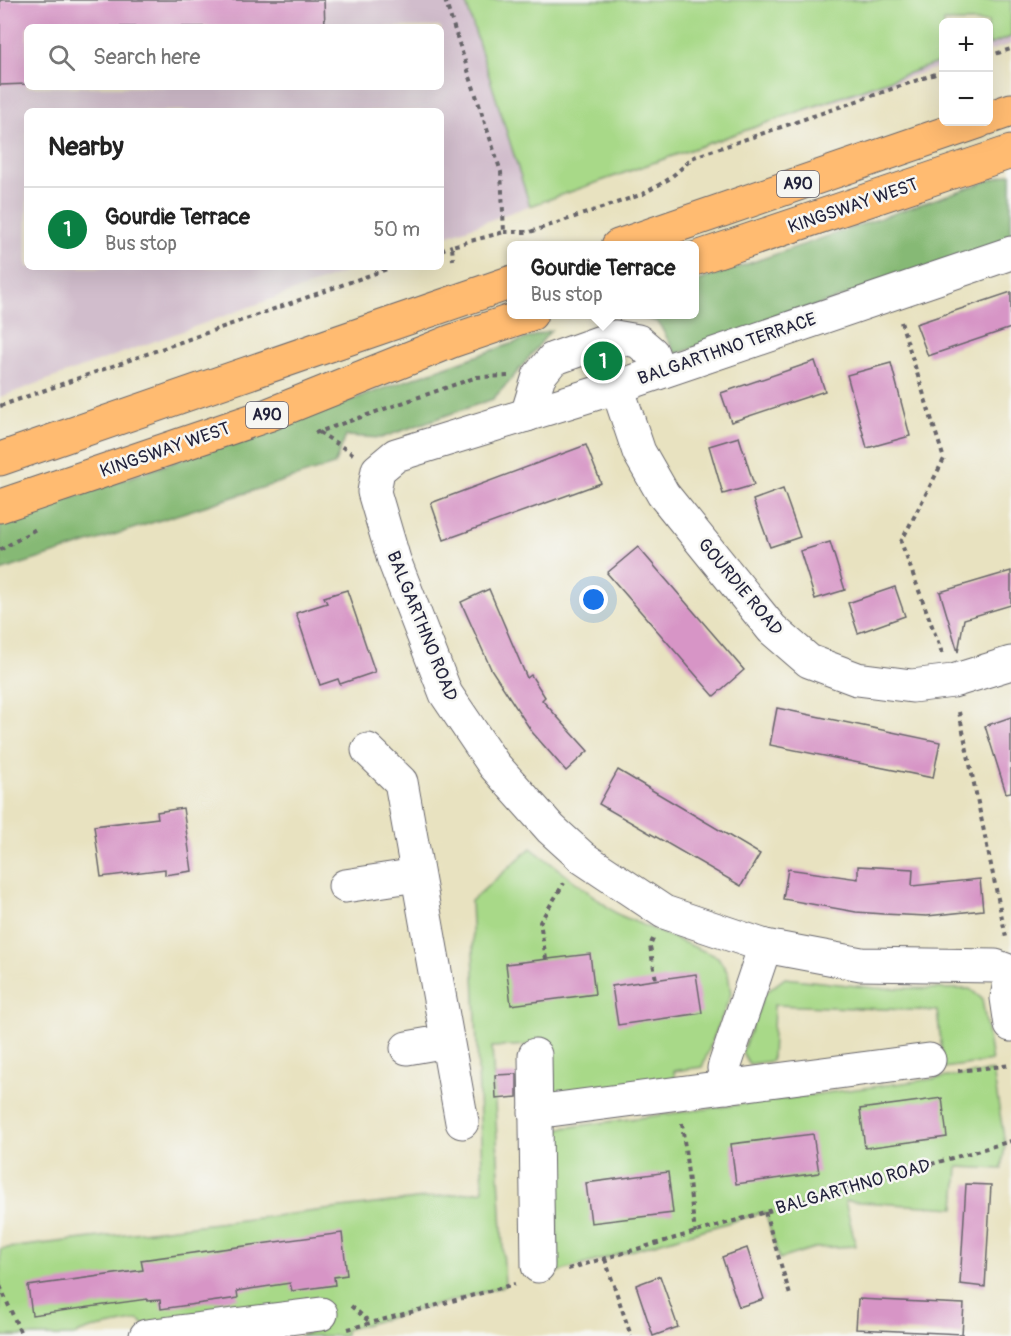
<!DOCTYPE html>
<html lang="en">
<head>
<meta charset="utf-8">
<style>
  :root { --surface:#fff; --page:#f2f2f2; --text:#222; --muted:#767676; --line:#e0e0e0; --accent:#0b8043 }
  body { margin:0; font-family:Pangolin,sans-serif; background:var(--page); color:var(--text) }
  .controls { position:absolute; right:18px; top:18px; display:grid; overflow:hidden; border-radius:9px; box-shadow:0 6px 24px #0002 }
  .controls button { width:54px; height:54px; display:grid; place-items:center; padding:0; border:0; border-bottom:2px solid var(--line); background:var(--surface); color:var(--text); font:30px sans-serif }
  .you { position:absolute; left:594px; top:600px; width:21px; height:21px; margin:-15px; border:4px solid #fff; border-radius:50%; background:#1a73e8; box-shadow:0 0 0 9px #1a73e833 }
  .badge { display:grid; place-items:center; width:39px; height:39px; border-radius:50%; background:var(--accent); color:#fff; font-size:20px; font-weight:700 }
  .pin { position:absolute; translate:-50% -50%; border:3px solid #fff; box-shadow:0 2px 6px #0006 }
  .popup { position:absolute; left:507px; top:241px; width:192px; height:78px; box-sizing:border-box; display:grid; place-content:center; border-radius:9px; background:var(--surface); filter:drop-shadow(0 2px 4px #0005); font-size:20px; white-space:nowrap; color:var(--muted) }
  .popup b { font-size:22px; color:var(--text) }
  .popup::after { content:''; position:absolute; left:50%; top:100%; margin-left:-12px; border:12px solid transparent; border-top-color:var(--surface) }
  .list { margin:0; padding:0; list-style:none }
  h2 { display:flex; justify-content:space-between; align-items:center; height:78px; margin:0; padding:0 24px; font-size:26px }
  h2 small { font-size:20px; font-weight:400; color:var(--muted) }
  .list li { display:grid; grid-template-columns:39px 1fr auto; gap:18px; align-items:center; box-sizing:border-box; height:84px; padding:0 24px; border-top:2px solid var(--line) }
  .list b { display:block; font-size:22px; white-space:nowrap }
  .list p { margin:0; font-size:20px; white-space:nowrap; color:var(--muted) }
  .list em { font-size:20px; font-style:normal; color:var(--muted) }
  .icon { flex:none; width:33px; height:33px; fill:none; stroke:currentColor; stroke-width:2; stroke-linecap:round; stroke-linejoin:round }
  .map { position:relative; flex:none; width:1011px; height:1336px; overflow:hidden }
  .search { position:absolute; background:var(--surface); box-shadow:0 6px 24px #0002; left:24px; top:24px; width:420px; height:66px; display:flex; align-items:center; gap:15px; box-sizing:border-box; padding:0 21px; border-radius:9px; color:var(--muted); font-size:22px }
  .panel { position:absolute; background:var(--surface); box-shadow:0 6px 24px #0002; left:24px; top:108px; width:420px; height:162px; border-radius:9px }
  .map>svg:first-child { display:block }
  .industrial { fill:#d1bdcc; fill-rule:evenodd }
  .green { fill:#a8d988; stroke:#657e62; stroke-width:1.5 }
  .forest { fill:#86b974; stroke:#546e58; stroke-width:1.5 }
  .building { fill:#d795c6 }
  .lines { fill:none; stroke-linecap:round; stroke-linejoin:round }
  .minor-casing { stroke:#67656a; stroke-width:35 }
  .highway-casing { stroke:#67656a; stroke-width:35 }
  .path { stroke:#67656a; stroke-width:4; stroke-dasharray:4.5 4.5; stroke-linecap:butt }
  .minor { stroke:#fff; stroke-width:33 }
  .highway { stroke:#ffbb71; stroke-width:33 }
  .labels { text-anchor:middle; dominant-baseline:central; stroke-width:5; stroke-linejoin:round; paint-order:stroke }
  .shield { fill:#f6f6f2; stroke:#626272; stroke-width:1.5 }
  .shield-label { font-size:16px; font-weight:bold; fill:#22223b }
  .street-label { font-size:18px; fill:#22223b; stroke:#f6f6f2 }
</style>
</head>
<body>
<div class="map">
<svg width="1011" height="1336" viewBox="0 0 1011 1336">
  <rect width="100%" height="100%" fill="#f6f6f2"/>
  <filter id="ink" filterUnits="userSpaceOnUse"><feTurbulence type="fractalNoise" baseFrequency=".0167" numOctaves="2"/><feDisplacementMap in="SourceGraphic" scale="12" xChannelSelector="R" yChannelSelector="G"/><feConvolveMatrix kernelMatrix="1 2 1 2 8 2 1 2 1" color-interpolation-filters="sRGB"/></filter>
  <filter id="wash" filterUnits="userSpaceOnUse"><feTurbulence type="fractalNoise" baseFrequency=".008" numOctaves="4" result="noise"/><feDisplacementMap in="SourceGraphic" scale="24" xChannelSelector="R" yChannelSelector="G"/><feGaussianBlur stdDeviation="1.35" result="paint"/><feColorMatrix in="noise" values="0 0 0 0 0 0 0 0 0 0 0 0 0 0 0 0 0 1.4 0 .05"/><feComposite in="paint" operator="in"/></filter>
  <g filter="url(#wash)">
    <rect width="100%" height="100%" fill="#e8e2c0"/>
    <path class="industrial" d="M0 0H1011V44L989 51 988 22H944L943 66 666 156 441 238V111H27V267H360L0 397ZM27 27H441V87H27Z"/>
    <g class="green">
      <polygon points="465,0 1011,0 1011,37 989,45 988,22 944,22 943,61 530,206"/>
      <polygon points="531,848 617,914 718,957 728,973 731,994 702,1067 674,1071 675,1079 555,1096 550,1044 492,1047 505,1286 345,1330 345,1336 299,1336 322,1327 146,1326 139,1320 91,1329 71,1336 0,1336 0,1249 483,1191 471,901"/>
      <polygon points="785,978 875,988 970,989 982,999 992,1061 944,1068 937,1011 774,1005 772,1061 749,1064 742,1052 765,993"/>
      <polygon points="993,1071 1005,1144 1002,1169 958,1167 955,1208 845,1201 856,1246 814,1248 779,1259 765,1212 558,1272 555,1129"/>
    </g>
    <g class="forest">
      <polygon points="1011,173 1011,239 676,354 658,322 631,315 694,314 695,282"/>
      <polygon points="551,330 514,376 493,399 381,438 346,436 334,465 0,571 0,523"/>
    </g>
    <g id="blocks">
      <g class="building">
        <polygon points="0,0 324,0 325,27 27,27 27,84 0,85"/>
        <polygon points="1011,292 1011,328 928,356 916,324"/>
        <polygon points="815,361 825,391 731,422 721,393"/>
        <polygon points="891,363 910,436 867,448 847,375"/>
        <polygon points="739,437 754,485 723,494 709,446"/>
        <polygon points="586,445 601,483 444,540 431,503"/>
        <polygon points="783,489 800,537 770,547 753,500"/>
        <polygon points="830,542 845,590 815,599 800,551"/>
        <polygon points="638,547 744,670 714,696 607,573"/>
        <polygon points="1011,571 1011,605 964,619 958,652 940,592"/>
        <polygon points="895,587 905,616 858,633 848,603"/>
        <polygon points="489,589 527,678 531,675 545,697 542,700 588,751 566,771 532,732 491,669 461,602"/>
        <polygon points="347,590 375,672 340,684 338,679 320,685 296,613 327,603 324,597"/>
        <polygon points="777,708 940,742 933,778 770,745"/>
        <polygon points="1011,717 1011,792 1006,793 985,726"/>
        <polygon points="618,770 760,854 741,886 599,804"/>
        <polygon points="183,808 192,871 165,875 165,869 101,877 94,826 158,818 157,812"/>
        <polygon points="858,866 913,869 912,886 980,879 983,910 927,916 883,914 856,912 783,899 788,869 858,879"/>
        <polygon points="590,954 595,994 511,1005 506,964"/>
        <polygon points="696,974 702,1013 618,1025 612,986"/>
        <polygon points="517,1074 517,1097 496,1099 495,1075"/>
        <polygon points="942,1098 947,1137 865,1148 860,1109"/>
        <polygon points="813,1134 819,1173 736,1184 731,1144"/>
        <polygon points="668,1172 673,1213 591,1223 586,1183"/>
        <polygon points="966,1184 991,1185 985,1287 960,1284"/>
        <polygon points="342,1233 347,1275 334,1277 335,1285 292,1291 290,1283 237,1291 238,1298 161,1309 160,1300 147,1301 147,1299 32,1315 28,1286 143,1270 141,1260"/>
        <polygon points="747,1248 764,1299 739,1307 722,1257"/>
        <polygon points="660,1276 678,1327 653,1336 636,1285"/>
        <polygon points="858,1299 964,1304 962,1334 856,1329"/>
      </g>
    </g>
  </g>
  <g filter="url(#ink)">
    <use href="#blocks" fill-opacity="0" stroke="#67656a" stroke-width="1.5"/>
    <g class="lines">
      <g class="minor-casing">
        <g id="minor">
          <polyline points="1011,253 617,387 396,455 378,470 374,492 394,560 446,694 494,765 551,829 583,858 664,912 765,946 861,964 995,966 1011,972"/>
          <polyline points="617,387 639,452 663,494 772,629 809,661 857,679 912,686 953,681 1011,663"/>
          <polyline points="527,415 539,376 553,359 615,337 638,341 652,353 659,372"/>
          <polyline points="368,750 401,782 462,1122"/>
          <polyline points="345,886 417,875"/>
          <polyline points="1011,976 1007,998 1011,1025"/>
          <polyline points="407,1048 447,1041"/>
          <polyline points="535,1055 538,1266"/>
          <polyline points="727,1087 724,1068 765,946"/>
          <polyline points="535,1112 929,1060"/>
          <polyline points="146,1336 321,1314"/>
        </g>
      </g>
      <g class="highway-casing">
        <g id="highway">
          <polyline points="988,118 1011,110"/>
          <polyline points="618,246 978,122"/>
          <polyline points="694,259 1011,152"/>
          <polyline points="0,459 512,282"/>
          <polyline points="0,506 268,415 452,341 531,314"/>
        </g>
      </g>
      <g class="path">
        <polyline points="445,0 501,172 504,232 452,246 453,260"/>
        <polyline points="988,56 1011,49"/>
        <polyline points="504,232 530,232 643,194 669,179 694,157 944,71"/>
        <polyline points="441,250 452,246"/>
        <polyline points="901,322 944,459 901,542 942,653"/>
        <polyline points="0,406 393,267"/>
        <polyline points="319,432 353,454"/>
        <polyline points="315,433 477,377 508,376"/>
        <polyline points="0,550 36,529"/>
        <polyline points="959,712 1006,937"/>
        <polyline points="653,939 650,946 656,980"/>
        <polyline points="546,959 540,922 564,883"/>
        <polyline points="958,1071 1011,1065"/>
        <polyline points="682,1123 695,1233"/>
        <polyline points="765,1212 790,1295"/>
        <polyline points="605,1259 631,1336"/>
        <polyline points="568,1269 1011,1141"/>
        <polyline points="0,1286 22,1336"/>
        <polyline points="351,1306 371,1323"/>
        <polyline points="348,1329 515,1284"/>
      </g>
      <use href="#minor" class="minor"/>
      <use href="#highway" class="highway"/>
    </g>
  </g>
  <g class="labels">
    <g class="shield">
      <rect x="777" y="171" width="42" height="26" rx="4.5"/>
      <rect x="246" y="402" width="42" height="26" rx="4.5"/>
    </g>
    <g class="shield-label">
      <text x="798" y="184">A90</text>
      <text x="267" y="415">A90</text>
    </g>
    <g class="street-label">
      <text transform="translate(853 206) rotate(-19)">KINGSWAY WEST</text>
      <text transform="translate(727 349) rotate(-19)">BALGARTHNO TERRACE</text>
      <text transform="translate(165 450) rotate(-19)">KINGSWAY WEST</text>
      <text transform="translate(740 587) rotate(50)">GOURDIE ROAD</text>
      <text transform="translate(422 626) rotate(68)">BALGARTHNO ROAD</text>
      <text transform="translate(853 1187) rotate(-16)">BALGARTHNO ROAD</text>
    </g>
  </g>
</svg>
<div class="controls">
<button>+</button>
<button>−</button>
</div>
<div class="you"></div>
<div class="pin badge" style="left:603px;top:361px">1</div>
<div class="popup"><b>Gourdie Terrace</b>Bus stop</div>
<div class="search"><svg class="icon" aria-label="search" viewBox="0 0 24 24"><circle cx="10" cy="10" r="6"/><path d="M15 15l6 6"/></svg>Search here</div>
<section class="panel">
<h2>Nearby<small></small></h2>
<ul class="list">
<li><span class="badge">1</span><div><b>Gourdie Terrace</b><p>Bus stop</p></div><em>50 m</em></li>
</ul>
</section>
</div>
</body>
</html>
